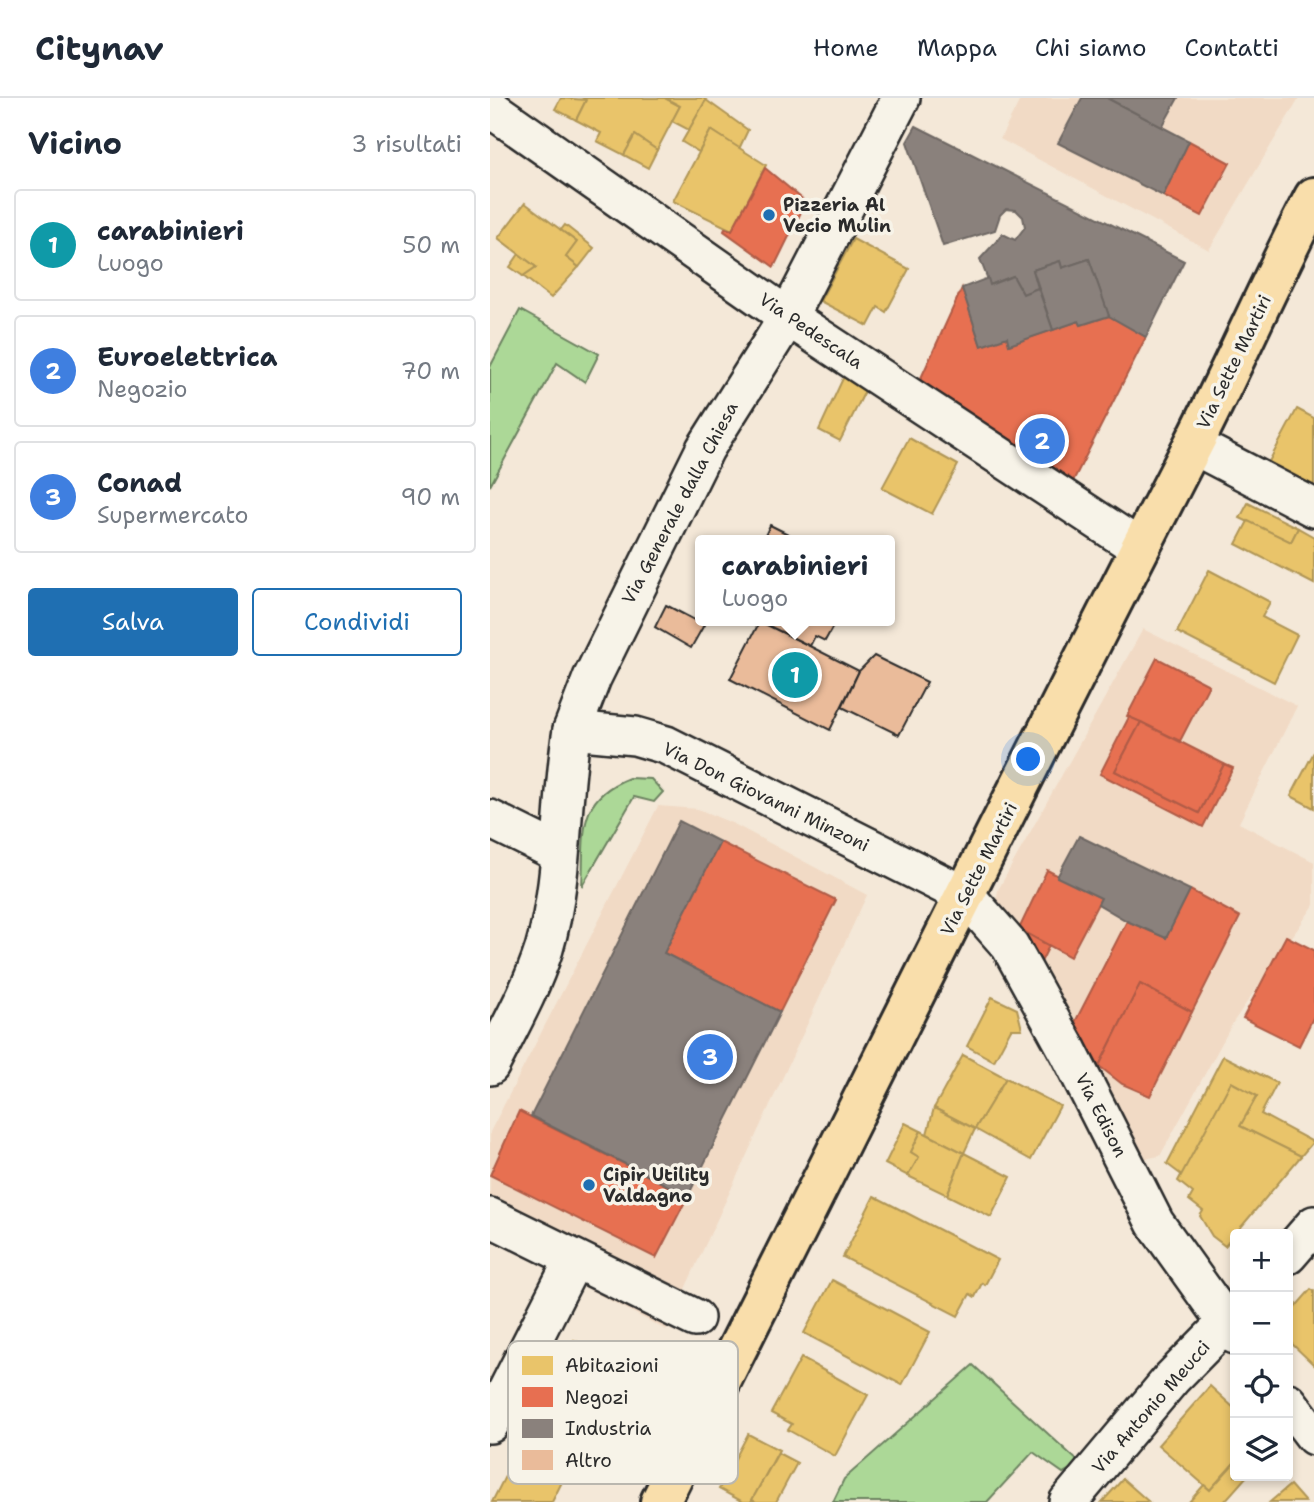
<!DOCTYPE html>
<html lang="it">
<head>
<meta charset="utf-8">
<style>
  :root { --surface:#fff; --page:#f2f2f3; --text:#1f2937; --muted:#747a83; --line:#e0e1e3; --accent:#1f6fb2 }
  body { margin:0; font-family:"Shantell Sans",sans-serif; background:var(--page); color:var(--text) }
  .controls { position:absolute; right:21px; bottom:21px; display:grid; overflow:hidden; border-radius:7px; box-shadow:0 4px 10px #0003 }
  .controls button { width:63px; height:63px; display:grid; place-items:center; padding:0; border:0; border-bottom:2px solid var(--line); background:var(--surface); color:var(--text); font:35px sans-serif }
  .you { position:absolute; left:539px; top:662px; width:24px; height:24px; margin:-18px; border:5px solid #fff; border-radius:50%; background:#1a73e8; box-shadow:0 0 0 10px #1a73e833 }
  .badge { display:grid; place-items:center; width:46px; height:46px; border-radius:50%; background:var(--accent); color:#fff; font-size:23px; font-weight:700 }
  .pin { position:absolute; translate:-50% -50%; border:4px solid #fff; box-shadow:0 2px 7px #0006 }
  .popup { position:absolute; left:205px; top:437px; width:200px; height:91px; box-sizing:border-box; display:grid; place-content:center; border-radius:7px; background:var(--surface); filter:drop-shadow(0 2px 5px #0005); font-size:23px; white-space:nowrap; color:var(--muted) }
  .popup b { font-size:26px; color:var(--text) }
  .popup::after { content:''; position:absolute; left:50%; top:100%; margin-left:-14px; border:14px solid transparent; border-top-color:var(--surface) }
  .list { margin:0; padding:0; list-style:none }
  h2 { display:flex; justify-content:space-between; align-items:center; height:91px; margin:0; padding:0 28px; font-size:30px }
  h2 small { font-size:23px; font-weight:400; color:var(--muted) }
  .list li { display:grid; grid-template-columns:46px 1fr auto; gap:21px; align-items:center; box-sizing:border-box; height:112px; margin:0 14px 14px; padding:0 14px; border:2px solid var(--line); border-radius:7px }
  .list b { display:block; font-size:26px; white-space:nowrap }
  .list p { margin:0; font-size:23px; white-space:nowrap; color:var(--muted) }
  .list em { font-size:23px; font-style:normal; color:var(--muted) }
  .actions { display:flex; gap:14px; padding:21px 28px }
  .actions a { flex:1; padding:16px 0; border:2px solid var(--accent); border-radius:7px; text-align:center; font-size:24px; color:var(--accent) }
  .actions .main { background:var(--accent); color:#fff }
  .icon { flex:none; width:38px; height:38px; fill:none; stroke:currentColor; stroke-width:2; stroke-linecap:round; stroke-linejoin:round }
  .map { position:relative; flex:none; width:824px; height:1404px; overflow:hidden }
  header { display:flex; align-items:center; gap:42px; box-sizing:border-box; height:98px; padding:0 35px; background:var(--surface); border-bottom:2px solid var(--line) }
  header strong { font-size:33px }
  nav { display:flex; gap:38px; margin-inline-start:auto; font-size:24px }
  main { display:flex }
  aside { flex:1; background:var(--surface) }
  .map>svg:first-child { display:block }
  .built { fill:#f1dac5 }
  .green { fill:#acd897; stroke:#6c8261; stroke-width:2 }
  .homes { fill:#e9c46a; stroke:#b09657; stroke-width:2 }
  .shops { fill:#e76f51; stroke:#af5b46; stroke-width:2 }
  .industry { fill:#8a817c; stroke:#6e6764; stroke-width:2 }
  .building { fill:#eabb9a; stroke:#2b2b2b; stroke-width:2 }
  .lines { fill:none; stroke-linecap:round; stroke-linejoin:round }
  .minor-casing { stroke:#2b2b2b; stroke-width:42 }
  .major-casing { stroke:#2b2b2b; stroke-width:44 }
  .minor { stroke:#f7f3e8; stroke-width:37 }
  .major { stroke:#f9deab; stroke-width:38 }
  .poi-dot { fill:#1f6fb2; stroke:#f7f3e8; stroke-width:2.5 }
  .labels { text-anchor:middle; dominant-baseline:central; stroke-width:7; stroke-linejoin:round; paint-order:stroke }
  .poi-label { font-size:18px; font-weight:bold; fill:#2b2b2b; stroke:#f7f3e8; text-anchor:start }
  .street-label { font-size:18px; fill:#2b2b2b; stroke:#f7f3e8 }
  .key { fill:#f7f3e8; stroke:#bab7af; stroke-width:2 }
  .key-label { font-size:19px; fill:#2b2b2b }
</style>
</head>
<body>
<header>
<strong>Citynav</strong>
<nav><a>Home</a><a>Mappa</a><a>Chi siamo</a><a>Contatti</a></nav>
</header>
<main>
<aside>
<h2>Vicino<small>3 risultati</small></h2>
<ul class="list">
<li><span class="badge" style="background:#0f9aa8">1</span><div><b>carabinieri</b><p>Luogo</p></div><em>50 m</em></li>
<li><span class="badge" style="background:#3f7fe0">2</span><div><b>Euroelettrica</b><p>Negozio</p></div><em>70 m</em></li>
<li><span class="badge" style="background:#3f7fe0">3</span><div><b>Conad</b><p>Supermercato</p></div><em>90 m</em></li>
</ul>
<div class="actions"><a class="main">Salva</a><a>Condividi</a></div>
</aside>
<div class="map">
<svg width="824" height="1404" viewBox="0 0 824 1404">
  <rect width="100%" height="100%" fill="#f4e8d8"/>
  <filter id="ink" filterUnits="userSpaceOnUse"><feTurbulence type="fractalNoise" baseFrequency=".0143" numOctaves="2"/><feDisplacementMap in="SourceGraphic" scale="14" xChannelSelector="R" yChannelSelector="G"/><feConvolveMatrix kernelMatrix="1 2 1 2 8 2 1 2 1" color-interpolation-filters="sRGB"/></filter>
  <g filter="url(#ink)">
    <g class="built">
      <polygon points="531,0 809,0 719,152 510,41"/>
      <polygon points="653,531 807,608 749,725 824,764 824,807 744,923 670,1058 626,1066 505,809 508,792"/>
      <polygon points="168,708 208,711 244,726 377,797 176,1232 0,1139 0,1034"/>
    </g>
    <g class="green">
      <polygon points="30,212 109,256 95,284 67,265 0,388 0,269"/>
      <path d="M139 680 161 681 173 694 164 704 144 699 92 788C95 737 85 701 139 680Z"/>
      <polygon points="483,1267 590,1365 573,1375 543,1354 497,1404 343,1404 354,1381"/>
    </g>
    <g class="homes">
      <polygon points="71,0 96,2 86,22 65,11"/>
      <polygon points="93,0 175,0 190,8 167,52 145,37 134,57 107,43 111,35 86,22 96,2"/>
      <polygon points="175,0 213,0 216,2 199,32 182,23 190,8"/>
      <polygon points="216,2 258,32 249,51 221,32 209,54 192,44"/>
      <polygon points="221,32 276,67 242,132 183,103"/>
      <polygon points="145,37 167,52 158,70 134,57"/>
      <polygon points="35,105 87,144 76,159 89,169 61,200 33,178 46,169 8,140"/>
      <polygon points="75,127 104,150 89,169 76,159 87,144 71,132"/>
      <polygon points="363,141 419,171 396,214 388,209 378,228 330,203"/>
      <polygon points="29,156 46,169 33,178 20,169"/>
      <polygon points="355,276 376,291 350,343 329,332"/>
      <polygon points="807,311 824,320 824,386 820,395 775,371"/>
      <polygon points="419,340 468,367 442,416 392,390"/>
      <polygon points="758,405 808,430 801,444 750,420"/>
      <polygon points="758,423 801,444 808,430 824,439 824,486 746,446"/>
      <polygon points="719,472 780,504 772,519 807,537 784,584 687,534"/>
      <polygon points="824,654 824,710 801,698"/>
      <polygon points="502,899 527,911 532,931 521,931 504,963 477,948"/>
      <polygon points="473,957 516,980 485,1031 444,1010"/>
      <polygon points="733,958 787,985 771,1016 823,1044 811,1058 750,1028 767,998 741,984 693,1078 677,1066"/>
      <polygon points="516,980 570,1008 541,1062 485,1031"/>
      <polygon points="741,984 767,998 750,1028 811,1058 735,1148 722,1138 710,1118 713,1113 699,1102 703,1095 688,1083"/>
      <polygon points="444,1010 485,1031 474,1055 437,1036"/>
      <polygon points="415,1025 431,1033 421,1054 429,1059 418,1078 395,1066"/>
      <polygon points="431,1033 474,1055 457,1097 418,1078 429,1059 421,1054"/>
      <polygon points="474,1055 521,1079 501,1119 457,1097"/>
      <polygon points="384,1098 508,1162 495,1187 492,1185 485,1199 480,1196 468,1218 353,1159"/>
      <polygon points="342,1182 440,1234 412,1287 314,1235"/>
      <polygon points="821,1191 824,1193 824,1267 798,1242 798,1211 801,1214"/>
      <polygon points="84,1242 131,1266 62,1404 2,1404"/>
      <polygon points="311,1260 378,1297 345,1358 298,1332 302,1326 281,1315"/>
      <polygon points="720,1288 745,1311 745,1364 720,1392 668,1347"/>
      <polygon points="258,1336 289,1352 261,1404 253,1404 229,1391"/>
      <polygon points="288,1355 307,1365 286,1404 266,1404 262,1402"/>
      <polygon points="745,1364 745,1378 757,1378 734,1404 699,1404 714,1387 720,1392"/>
      <polygon points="633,1381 659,1404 612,1404"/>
      <polygon points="800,1387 815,1404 780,1404"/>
    </g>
    <g class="shops">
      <polygon points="699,43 740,65 712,118 673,98"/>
      <polygon points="275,70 316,104 284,169 234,133 235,130 242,132"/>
      <polygon points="472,190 491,248 517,239 519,247 589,223 591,227 619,218 656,239 577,395 426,291"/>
      <polygon points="667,560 719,587 690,643 637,618"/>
      <polygon points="639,619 651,624 625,673 709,715 734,666 743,670 713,729 610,676"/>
      <polygon points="651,624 734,666 709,715 625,673"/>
      <polygon points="230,744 346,802 290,914 174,855"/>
      <polygon points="557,772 611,800 580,859 529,831"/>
      <polygon points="700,792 750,819 702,914 650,886 609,968 584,926 637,823 676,840"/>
      <polygon points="529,831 559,848 551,864"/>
      <polygon points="796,838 824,852 824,918 809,948 753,920"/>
      <polygon points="650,886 702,914 660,998 632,986 609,968"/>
      <polygon points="29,1013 198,1098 166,1160 0,1077"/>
    </g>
    <g class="industry">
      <polygon points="592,0 617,0 699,43 673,98 568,45"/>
      <polygon points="617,0 688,0 672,29"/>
      <polygon points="426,28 694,163 656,239 619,218 599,161 572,170 570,163 543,172 548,190 533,196 523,178 500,187 490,161 513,136 525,142 535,129 533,119 526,112 516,111 510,117 505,132 453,148 417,44"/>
      <polygon points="599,161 619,218 591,227 589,223 563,232 543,172 570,163 572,170"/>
      <polygon points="523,178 533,196 548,190 563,232 519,247 517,239 491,248 472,190 498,180 500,187"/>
      <polygon points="189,723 230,744 174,855 290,914 198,1098 41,1018"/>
      <polygon points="589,738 700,792 676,840 637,823 608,806 611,800 567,779"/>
    </g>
    <g class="building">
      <polygon points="280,427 310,442 273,442"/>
      <polygon points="176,507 214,527 201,550 165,529"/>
      <polygon points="270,523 369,573 340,632 240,581"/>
      <polygon points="277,523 346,523 335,543 325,538 320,548 275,526"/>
      <polygon points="384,558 437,584 409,637 352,609 369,573"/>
    </g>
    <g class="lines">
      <g class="minor-casing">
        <g id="minor">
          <polyline points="0,10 298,219 648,449"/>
          <polyline points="703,347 824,410"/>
          <polyline points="82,632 102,580 215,351 298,219 411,0"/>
          <polyline points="0,721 69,755"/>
          <path d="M0 968C19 930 41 892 54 851 75 780 70 704 82 632L145 638 176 647 476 798 520 848 578 953 665 1125 745 1237"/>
          <polyline points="0,1119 205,1220"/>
          <polyline points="798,1157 824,1127"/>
          <polyline points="798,1304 824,1338"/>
          <polyline points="0,1326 84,1161"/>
          <polyline points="578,1404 682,1280 745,1216"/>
        </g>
      </g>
      <g class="major-casing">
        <path id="major" d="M170 1404C348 1053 521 699 702 349 744 267 781 181 824 99"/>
      </g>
      <use href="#minor" class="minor"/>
      <use href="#major" class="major"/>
    </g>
  </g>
  <g class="poi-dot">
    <circle cx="279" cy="117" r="7"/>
    <circle cx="99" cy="1087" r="7"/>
  </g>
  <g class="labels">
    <g class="poi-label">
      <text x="293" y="107">Pizzeria Al<tspan x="293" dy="21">Vecio Mulin</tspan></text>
      <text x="113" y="1077">Cipir Utility<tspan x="113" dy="21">Valdagno</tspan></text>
    </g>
    <g class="street-label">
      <text transform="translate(321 233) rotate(34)">Via Pedescala</text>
      <text transform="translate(744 264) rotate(-64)">Via Sette Martiri</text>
      <text transform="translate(190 405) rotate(-62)">Via Generale dalla Chiesa</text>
      <text transform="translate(276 699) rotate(26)">Via Don Giovanni Minzoni</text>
      <text transform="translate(489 771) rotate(-63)">Via Sette Martiri</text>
      <text transform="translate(611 1017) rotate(63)">Via Edison</text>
      <text transform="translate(661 1309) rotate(-49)">Via Antonio Meucci</text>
    </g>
  </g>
  <rect x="18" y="1243" width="230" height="143" rx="10" class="key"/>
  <rect x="32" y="1258" width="31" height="19" fill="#e9c46a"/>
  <rect x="32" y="1289" width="31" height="20" fill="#e76f51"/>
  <rect x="32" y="1321" width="31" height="19" fill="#8a817c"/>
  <rect x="32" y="1352" width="31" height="20" fill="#eabb9a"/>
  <g class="key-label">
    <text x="75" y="1274">Abitazioni</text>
    <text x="75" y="1306">Negozi</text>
    <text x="75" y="1337">Industria</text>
    <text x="75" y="1369">Altro</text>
  </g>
</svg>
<div class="controls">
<button>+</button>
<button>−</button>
<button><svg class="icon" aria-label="locate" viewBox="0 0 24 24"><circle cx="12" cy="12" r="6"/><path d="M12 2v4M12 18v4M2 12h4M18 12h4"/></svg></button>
<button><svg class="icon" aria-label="layers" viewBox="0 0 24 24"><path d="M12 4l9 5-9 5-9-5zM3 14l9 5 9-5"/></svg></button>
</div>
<div class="you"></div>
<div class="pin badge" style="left:305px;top:577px;background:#0f9aa8">1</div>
<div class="popup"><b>carabinieri</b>Luogo</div>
<div class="pin badge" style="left:552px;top:343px;background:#3f7fe0">2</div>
<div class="pin badge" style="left:220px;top:959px;background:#3f7fe0">3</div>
</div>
</main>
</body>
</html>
